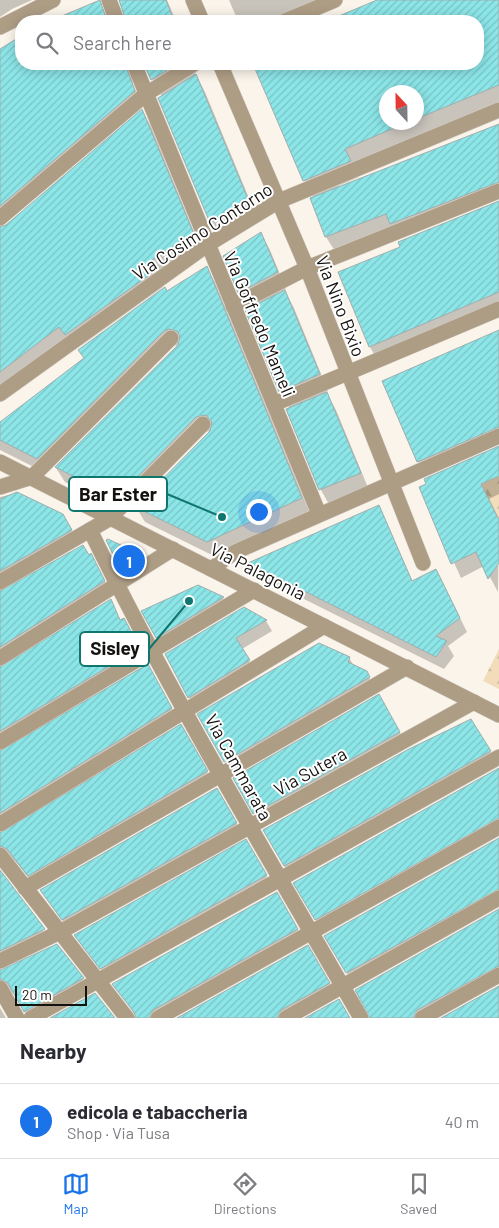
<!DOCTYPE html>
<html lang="en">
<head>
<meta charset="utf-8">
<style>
  :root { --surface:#fff; --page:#f7f7f7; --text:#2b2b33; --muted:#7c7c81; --line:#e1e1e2; --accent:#1a73e8 }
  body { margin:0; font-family:Barlow,sans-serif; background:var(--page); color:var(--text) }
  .compass { position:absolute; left:379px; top:85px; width:45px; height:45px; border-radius:50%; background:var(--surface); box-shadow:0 2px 12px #0003; rotate:338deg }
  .scale { position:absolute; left:15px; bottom:12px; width:72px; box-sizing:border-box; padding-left:5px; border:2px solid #14120f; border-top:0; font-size:14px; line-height:18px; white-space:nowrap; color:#14120f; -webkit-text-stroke:4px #fff; paint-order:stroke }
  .you { position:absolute; left:258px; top:511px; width:18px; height:18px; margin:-12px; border:4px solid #fff; border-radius:50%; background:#1a73e8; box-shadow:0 0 0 8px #1a73e833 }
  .badge { display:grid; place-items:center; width:32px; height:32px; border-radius:50%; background:var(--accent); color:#fff; font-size:16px; font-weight:700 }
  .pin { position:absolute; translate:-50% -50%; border:2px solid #fff; box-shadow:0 1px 5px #0006 }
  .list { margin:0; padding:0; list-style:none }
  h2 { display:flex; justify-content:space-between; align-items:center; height:65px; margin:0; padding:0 20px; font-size:21px }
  h2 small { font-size:16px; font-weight:400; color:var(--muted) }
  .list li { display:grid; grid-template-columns:32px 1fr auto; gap:15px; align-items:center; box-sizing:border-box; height:75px; padding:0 20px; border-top:1px solid var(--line) }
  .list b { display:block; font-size:19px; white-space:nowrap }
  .list p { margin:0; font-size:16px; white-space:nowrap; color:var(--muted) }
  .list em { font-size:16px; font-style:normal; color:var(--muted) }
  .icon { flex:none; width:28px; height:28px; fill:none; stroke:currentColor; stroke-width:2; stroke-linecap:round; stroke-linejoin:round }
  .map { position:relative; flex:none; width:499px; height:1018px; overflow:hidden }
  .search { position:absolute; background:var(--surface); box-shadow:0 2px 12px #0003; left:15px; right:15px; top:15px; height:55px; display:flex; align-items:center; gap:12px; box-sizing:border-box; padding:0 18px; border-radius:20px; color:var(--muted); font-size:19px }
  .sheet { height:140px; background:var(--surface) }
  nav { display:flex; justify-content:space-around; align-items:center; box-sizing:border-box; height:70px; border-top:1px solid var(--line); background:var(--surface); font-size:14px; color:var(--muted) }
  nav a { display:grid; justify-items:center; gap:2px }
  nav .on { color:var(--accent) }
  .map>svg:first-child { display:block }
  .forest { fill:url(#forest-firs) }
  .shadow { fill:#0003; fill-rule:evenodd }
  .building { fill:url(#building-hatch); stroke:#a0adad }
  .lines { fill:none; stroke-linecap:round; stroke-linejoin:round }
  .minor-casing { stroke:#d5d0c7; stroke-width:16 }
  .minor { stroke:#ae9d85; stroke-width:15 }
  .labels { text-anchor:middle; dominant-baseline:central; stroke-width:4; stroke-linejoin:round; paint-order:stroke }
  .street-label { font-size:18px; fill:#14120f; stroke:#fff }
  .leader { fill:none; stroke:#0f766e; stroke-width:2 }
  .callout-dot { fill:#0f766e; stroke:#fff; stroke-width:2 }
  .callout { fill:#fff; stroke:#0f766e; stroke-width:2 }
  .callout-label { font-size:19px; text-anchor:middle; font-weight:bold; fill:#14120f }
</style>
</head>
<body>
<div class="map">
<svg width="499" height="1018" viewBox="0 0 499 1018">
  <defs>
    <pattern id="forest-firs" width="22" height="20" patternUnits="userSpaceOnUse" patternTransform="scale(1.25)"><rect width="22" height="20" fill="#f3dcb9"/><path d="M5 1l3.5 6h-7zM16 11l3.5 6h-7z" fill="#cfbc9e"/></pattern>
    <pattern id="building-hatch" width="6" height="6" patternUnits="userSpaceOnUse" patternTransform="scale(1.25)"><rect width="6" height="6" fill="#8ce6e8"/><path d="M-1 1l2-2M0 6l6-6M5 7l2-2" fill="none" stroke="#78c4c6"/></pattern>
  </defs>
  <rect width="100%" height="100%" fill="#faf4ea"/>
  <g class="forest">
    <polygon points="499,476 499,520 481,484"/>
    <polygon points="499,649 499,689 483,681"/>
  </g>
  <g class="shadow">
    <polygon points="0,0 32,0 12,9 0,17"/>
    <polygon points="120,0 167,0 176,21 127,21"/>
    <polygon points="229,0 326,0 274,21 238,21"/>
    <path d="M380 0H499V104L354 165 359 177 338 186 339 188 499 125V199L335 251 326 237 312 199 314 198 304 180 254 64H478V21H328ZM386 92H416V122H386Z"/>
    <polygon points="99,2 110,21 52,21"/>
    <polygon points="21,37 21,64 193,64 197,72 195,73 205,92 256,215 220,239 211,223 160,98 162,97 148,71 144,70 135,73 133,84 143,107 1,227 7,226 142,111 151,126 201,249 158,278 163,287 75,350 68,342 0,394 0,51"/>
    <polygon points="499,202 499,309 378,361 370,347 339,272 401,248"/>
    <polygon points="261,234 270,250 286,289 284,290 294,308 328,391 326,392 336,410 369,490 330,506 321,490 288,410 290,409 280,391 249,310 239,292"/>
    <polygon points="206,268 215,282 310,513 216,557 145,522 136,507 211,431 205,432 126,512 65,482 56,468 179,345 173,346 46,473 0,450 0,423 85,359 79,350"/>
    <polygon points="499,332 499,444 426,476 418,461"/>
    <polygon points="499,448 499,494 489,499 499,519 498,592 484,566 461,578 420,488"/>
    <polygon points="17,493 62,515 78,542 2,586 0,590 0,497"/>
    <polygon points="379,506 413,582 436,570 467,632 448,646 454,656 444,669 258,576 250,563"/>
    <polygon points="108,540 143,557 147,564 126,577"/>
    <polygon points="98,567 111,594 0,665 0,591"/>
    <polygon points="198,587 223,598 229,609 163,648 157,637"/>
    <polygon points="110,601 121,621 131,632 146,660 0,749 0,667"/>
    <polygon points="244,609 266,621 272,631 242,649 255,671 195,708 166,655"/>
    <polygon points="349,658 354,666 366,672 377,691 233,775 199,715"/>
    <polygon points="155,678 178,720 0,831 0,751"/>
    <polygon points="379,696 406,743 261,824 235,779"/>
    <polygon points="181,726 214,784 36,887 15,861 7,858 0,862 0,835"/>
    <polygon points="490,751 497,765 292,879 264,831"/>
    <polygon points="499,769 499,832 323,931 295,883"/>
    <polygon points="216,789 244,837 71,933 41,891"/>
    <polygon points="499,839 499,903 354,985 326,936"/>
    <polygon points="246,841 274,889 109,981 76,935"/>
    <polygon points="0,872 51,941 2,965 0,968"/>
    <polygon points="276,893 304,941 167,1018 137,1018 114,984"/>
    <polygon points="499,910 499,980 434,1018 371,1018"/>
    <polygon points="307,947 336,995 295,1018 180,1018"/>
    <polygon points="0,971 83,979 90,991 29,1018 16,995 8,991 0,995"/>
    <polygon points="0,1008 6,1018 0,1018"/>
  </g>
  <g class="building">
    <polygon points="100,0 107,21 50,21"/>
    <polygon points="119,0 166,0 174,21 126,21"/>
    <polygon points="377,0 499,0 499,85 416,119 416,92 386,92 386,122 408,122 345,149 351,161 303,181 253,64 478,64 478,21 327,21"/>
    <polygon points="21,36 21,64 125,64 135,91 0,206 0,49"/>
    <polygon points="144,64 177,64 151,80"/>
    <polygon points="196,74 248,199 210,223 158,98"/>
    <polygon points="142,109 194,234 149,262 155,271 65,335 59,327 0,372 0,227 6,225"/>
    <polygon points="499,124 499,182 390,224 386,214 325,237 310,198"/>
    <polygon points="499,201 499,292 369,347 338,272 400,247 398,242"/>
    <polygon points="261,232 278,272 238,293 223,256"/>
    <polygon points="207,266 302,498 207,542 135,507 210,431 212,422 206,415 196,417 117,498 55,467 178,345 180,336 177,331 169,329 164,331 37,459 0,440 0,422 84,358 78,350 165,287 167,291"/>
    <polygon points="285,290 320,374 279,392 245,310"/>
    <polygon points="499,330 499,427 417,462 382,381"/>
    <polygon points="327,392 361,473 319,490 286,409"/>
    <polygon points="499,446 499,476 481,484 499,520 499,563 488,579 476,552 451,564 419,487 426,484 424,479"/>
    <polygon points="17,492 63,514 72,530 0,571 0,499"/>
    <polygon points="379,505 412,581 436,569 460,618 436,636 447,641 436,657 248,563"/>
    <polygon points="108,539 144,556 121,571 106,540"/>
    <polygon points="83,545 89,555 91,553 105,581 0,647 0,591"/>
    <polygon points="198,585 224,597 156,638 141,611"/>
    <polygon points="111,599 120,620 124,618 140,648 0,731 0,667"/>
    <polygon points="244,607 267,620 236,638 250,660 188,698 165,654"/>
    <polygon points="319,643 350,657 348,662 367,671 370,677 224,762 197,714"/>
    <polygon points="148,664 172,708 0,813 0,751"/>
    <polygon points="379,694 400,732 253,814 233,778"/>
    <polygon points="471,719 491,751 284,866 263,830 409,749"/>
    <polygon points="181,724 208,771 28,876 7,849 0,846 0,833"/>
    <polygon points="499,768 499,818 315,920 293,883"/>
    <polygon points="217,788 237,823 62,920 40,890"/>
    <polygon points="499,838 499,889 346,973 324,936"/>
    <polygon points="246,839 267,875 100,969 74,935"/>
    <polygon points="0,870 45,929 0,951"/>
    <polygon points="277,892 298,929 153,1010 149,1018 136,1018 134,1012 112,984"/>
    <polygon points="499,909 499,966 417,1010 413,1018 370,1018 355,990"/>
    <polygon points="57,944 84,978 24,1012 8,983 0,979 0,970"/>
    <polygon points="308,945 330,983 281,1010 277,1018 177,1018"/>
    <polygon points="499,986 499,1018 441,1018"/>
    <polygon points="95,993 115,1018 50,1018"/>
    <polygon points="339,999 350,1018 305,1018"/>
  </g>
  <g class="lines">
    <g class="minor-casing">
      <g id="minor">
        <polyline points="109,0 117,21"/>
        <polyline points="193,0 202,21"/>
        <polyline points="285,21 335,0"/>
        <polyline points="0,27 53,0"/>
        <polyline points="134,64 319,514"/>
        <polyline points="220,64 307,268 423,563"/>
        <polyline points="0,218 146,94 194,64"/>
        <polyline points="233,306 307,268 499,191"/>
        <polyline points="0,394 207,245 279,201 499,110"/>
        <polyline points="274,404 499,309"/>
        <polyline points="0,462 499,715"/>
        <polyline points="0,487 32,477 171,338"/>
        <path d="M90 530C172 698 268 857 361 1018"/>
        <polyline points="211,569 235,552 499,436"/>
        <polyline points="0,582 109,519 203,424"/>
        <polyline points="0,658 173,549"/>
        <polyline points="0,742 254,590"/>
        <polyline points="0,824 324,626"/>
        <polyline points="0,855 127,1018"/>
        <polyline points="25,888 407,667"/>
        <polyline points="0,961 60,932 474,702"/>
        <polyline points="0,988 17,1018"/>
        <polyline points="31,1018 499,757"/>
        <polyline points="158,1018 499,827"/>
        <polyline points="286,1018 499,898"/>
        <polyline points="422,1018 499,975"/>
      </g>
    </g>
    <use href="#minor" class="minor"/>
  </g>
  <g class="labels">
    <g class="street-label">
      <text transform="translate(202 231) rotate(-33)">Via Cosimo Contorno</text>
      <text transform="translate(341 306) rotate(69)">Via Nino Bixio</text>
      <text transform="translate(260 324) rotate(67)">Via Goffredo Mameli</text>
      <text transform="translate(258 571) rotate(27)">Via Palagonia</text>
      <text transform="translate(239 767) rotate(61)">Via Cammarata</text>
      <text transform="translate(310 771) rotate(-29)">Via Sutera</text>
    </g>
  </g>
  <path class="leader" d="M222 517L167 494M189 601L149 649"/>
  <g class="callout-dot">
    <circle cx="222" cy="517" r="5"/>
    <circle cx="189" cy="601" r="5"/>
  </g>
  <g class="callout">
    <rect x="69" y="477" width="98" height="34" rx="5"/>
    <rect x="80" y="632" width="69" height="34" rx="5"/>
  </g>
  <g class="callout-label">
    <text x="118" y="501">Bar Ester</text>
    <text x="115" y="655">Sisley</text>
  </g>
</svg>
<svg class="compass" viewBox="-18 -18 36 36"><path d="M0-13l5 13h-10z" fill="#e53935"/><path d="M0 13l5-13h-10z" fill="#7c7c81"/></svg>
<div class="scale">20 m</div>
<div class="you"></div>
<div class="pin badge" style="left:129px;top:561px">1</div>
<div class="search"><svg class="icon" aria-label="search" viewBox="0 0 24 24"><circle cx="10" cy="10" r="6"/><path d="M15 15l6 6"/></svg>Search here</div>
</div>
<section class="sheet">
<h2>Nearby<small></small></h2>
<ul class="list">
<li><span class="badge">1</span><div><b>edicola e tabaccheria</b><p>Shop · Via Tusa</p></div><em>40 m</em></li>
</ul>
</section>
<nav>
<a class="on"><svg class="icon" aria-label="map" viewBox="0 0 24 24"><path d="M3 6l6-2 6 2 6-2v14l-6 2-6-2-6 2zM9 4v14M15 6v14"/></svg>Map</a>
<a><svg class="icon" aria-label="directions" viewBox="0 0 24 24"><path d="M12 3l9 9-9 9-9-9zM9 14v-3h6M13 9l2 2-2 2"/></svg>Directions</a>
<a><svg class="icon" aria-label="saved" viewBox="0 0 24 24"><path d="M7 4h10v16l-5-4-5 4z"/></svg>Saved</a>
</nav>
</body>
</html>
